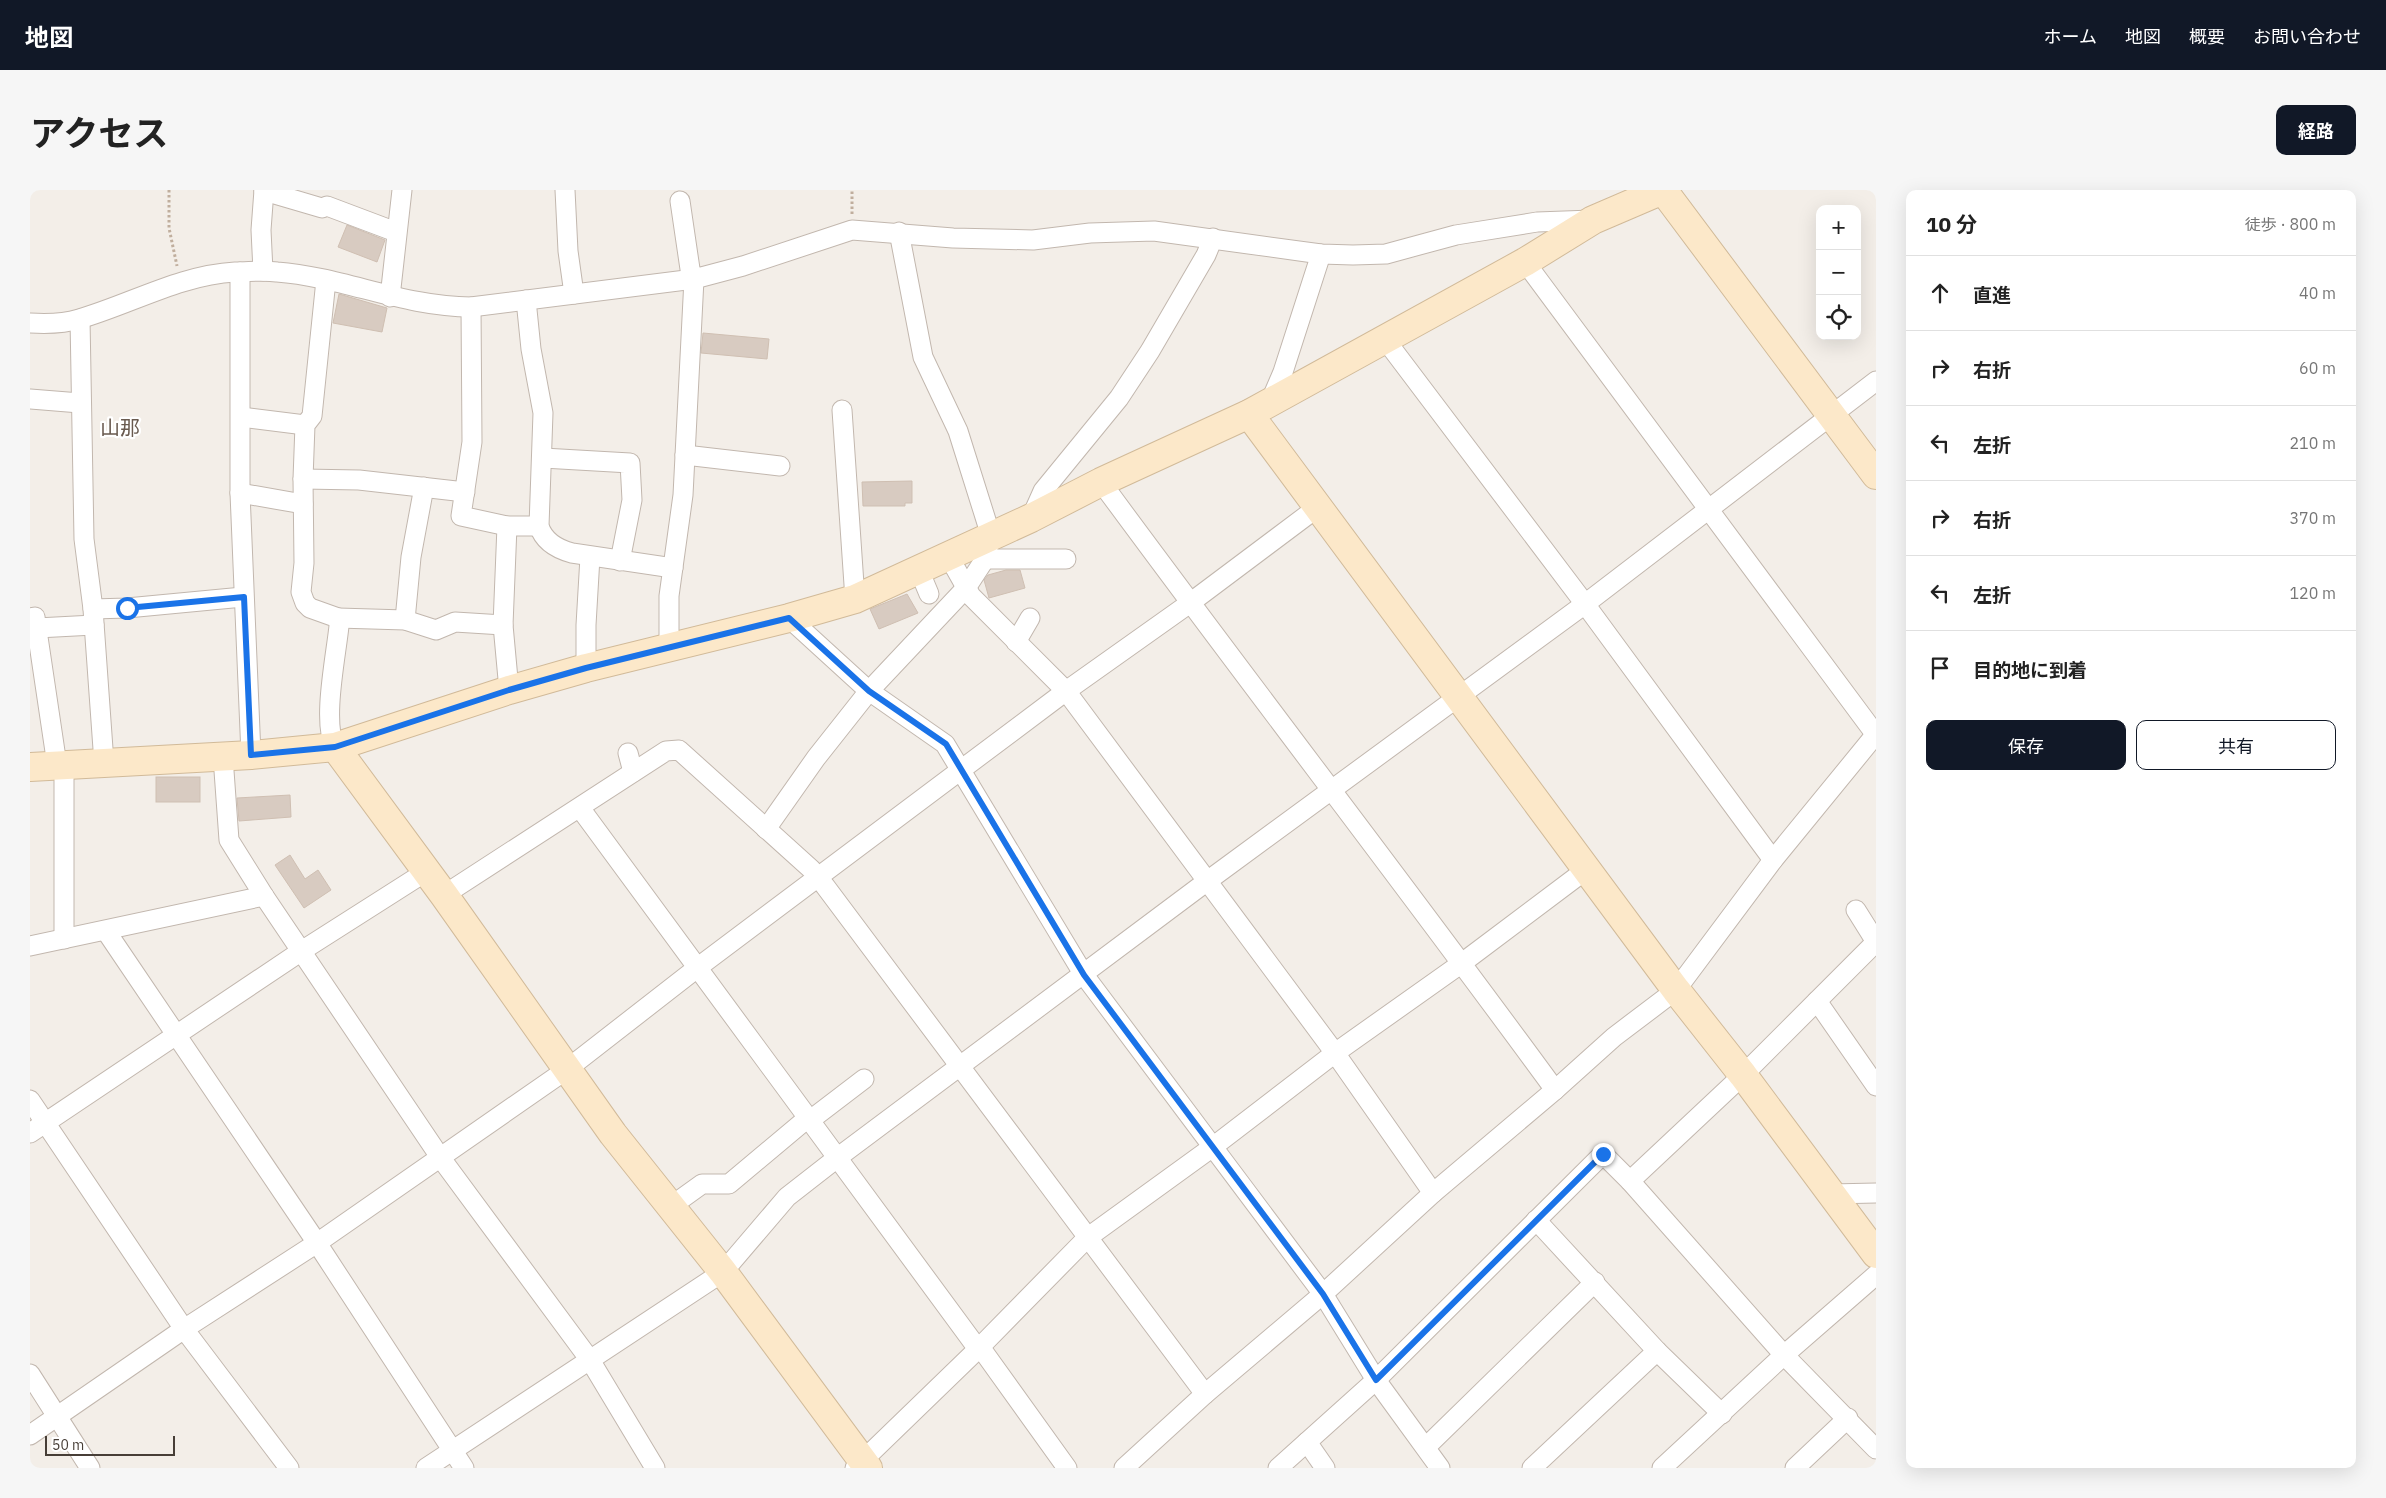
<!DOCTYPE html>
<html lang="ja">
<head>
<meta charset="utf-8">
<style>
  :root { --surface:#fff; --page:#f6f6f6; --text:#222; --muted:#767676; --line:#e0e0e0; --accent:#111827 }
  body { margin:0; font-family:"IBM Plex Sans","Noto Sans JP",sans-serif; background:var(--page); color:var(--text) }
  .controls { position:absolute; right:15px; top:15px; display:grid; overflow:hidden; border-radius:10px; box-shadow:0 5px 20px #0002 }
  .controls button { width:45px; height:45px; display:grid; place-items:center; padding:0; border:0; border-bottom:1px solid var(--line); background:var(--surface); color:var(--text); font:25px sans-serif }
  .scale { position:absolute; left:15px; bottom:12px; width:130px; box-sizing:border-box; padding-left:5px; border:2px solid #473e37; border-top:0; font-size:14px; line-height:18px; white-space:nowrap; color:#473e37; -webkit-text-stroke:4px #fff; paint-order:stroke }
  .stop { position:absolute; width:15px; height:15px; margin:-11px; border:4px solid #1a73e8; border-radius:50%; background:#fff }
  .stop.end { background:#1a73e8; border-color:#fff; box-shadow:0 1px 5px #0008 }
  .list { margin:0; padding:0; list-style:none }
  h2 { display:flex; justify-content:space-between; align-items:center; height:65px; margin:0; padding:0 20px; font-size:21px }
  h2 small { font-size:16px; font-weight:400; color:var(--muted) }
  .list li { display:grid; grid-template-columns:32px 1fr auto; gap:15px; align-items:center; box-sizing:border-box; height:75px; padding:0 20px; border-top:1px solid var(--line) }
  .list b { display:block; font-size:19px; white-space:nowrap }
  .list em { font-size:16px; font-style:normal; color:var(--muted) }
  .actions { display:flex; gap:10px; padding:15px 20px }
  .actions a { flex:1; padding:11px 0; border:1px solid var(--accent); border-radius:10px; text-align:center; font-size:18px; color:var(--accent) }
  .actions .main { background:var(--accent); color:#fff }
  .icon { flex:none; width:28px; height:28px; fill:none; stroke:currentColor; stroke-width:2; stroke-linecap:round; stroke-linejoin:round }
  .map { position:relative; flex:none; width:1846px; height:1278px; overflow:hidden; border-radius:10px }
  header { display:flex; align-items:center; gap:30px; box-sizing:border-box; height:70px; padding:0 25px; background:var(--accent); color:#fff }
  header strong { font-size:24px }
  nav { display:flex; gap:28px; margin-inline-start:auto; font-size:18px }
  .intro { display:flex; align-items:center; justify-content:space-between; box-sizing:border-box; height:120px; padding:0 30px }
  h1 { margin:0; font-size:35px }
  .button { padding:12px 22px; border-radius:10px; background:var(--accent); color:#fff; font-size:18px; font-weight:700 }
  main { display:flex; gap:30px; padding:0 30px }
  aside { flex:1; background:var(--surface); border-radius:10px; box-shadow:0 5px 20px #0002 }
  .map>svg:first-child { display:block }
  .building { fill:#d8cbc1; stroke:#cfbfb2 }
  .lines { fill:none; stroke-linecap:round; stroke-linejoin:round }
  .street-casing { stroke:#c2b7ae; stroke-width:21 }
  .secondary-casing { stroke:#d1ba99; stroke-width:30 }
  .path { stroke:#c0ae9d; stroke-width:3; stroke-dasharray:2.5 2.5; stroke-linecap:butt }
  .street { stroke:#fff; stroke-width:19 }
  .secondary { stroke:#fce8c9; stroke-width:28 }
  .route { stroke:#1a73e8; stroke-width:6 }
  .labels { text-anchor:middle; dominant-baseline:central; stroke-width:4.5; stroke-linejoin:round; paint-order:stroke }
  .quarter-label { font-size:20px; fill:#695a4f; stroke:#fff }
</style>
</head>
<body>
<header>
<strong>地図</strong>
<nav><a>ホーム</a><a>地図</a><a>概要</a><a>お問い合わせ</a></nav>
</header>
<div class="intro"><h1>アクセス</h1><a class="button">経路</a></div>
<main>
<div class="map">
<svg width="1846" height="1278" viewBox="0 0 1846 1278">
  <rect width="100%" height="100%" fill="#f3eee8"/>
  <g class="building">
    <polygon points="317,35 355,50 347,72 308,57"/>
    <polygon points="309,104 357,118 352,142 303,133"/>
    <polygon points="673,143 739,149 737,169 671,163"/>
    <polygon points="882,291 882,313 875,313 875,316 833,316 832,292"/>
    <polygon points="976,380 990,380 995,398 959,408 954,390 958,385"/>
    <polygon points="877,404 888,423 849,439 840,419"/>
    <rect x="126" y="587" width="44" height="25"/>
    <polygon points="260,605 261,627 209,631 207,608"/>
    <polygon points="260,665 275,689 288,680 301,700 274,718 245,675"/>
  </g>
  <g class="lines">
    <g class="street-casing">
      <g id="street">
        <polyline points="535,0 538,61 544,104"/>
        <polyline points="234,1 292,18 297,16 366,42"/>
        <polyline points="1495,72 1846,545"/>
        <polyline points="233,81 231,40 234,0"/>
        <polyline points="210,82 210,303 221,565"/>
        <path d="M296 90 282 226 275 235 273 289 274 373 271 402 275 413 280 418 308 428 309 436C306 466 292 532 305 557"/>
        <polyline points="360,107 372,0"/>
        <path d="M496 110 501 159 513 223 509 336C514 352 527 359 542 363L643 378"/>
        <polyline points="441,117 442,252 431,326 477,336 509,336"/>
        <polyline points="50,129 54,349 63,419 74,573"/>
        <path d="M0 133C16 134 33 134 49 129 101 114 150 85 205 82 219 82 233 80 247 82 313 87 374 117 441 117L664 89 713 76 822 40 923 48 1003 50 1060 43 1124 41 1291 64 1323 65 1356 64 1426 45 1507 32 1562 30"/>
        <polyline points="1354,148 1555,414 1743,670"/>
        <polyline points="0,209 50,213"/>
        <polyline points="1241,210 1253,182 1291,64"/>
        <polyline points="812,220 825,409"/>
        <polyline points="211,227 275,235"/>
        <polyline points="655,265 750,276"/>
        <polyline points="513,268 600,273 602,310 590,371"/>
        <polyline points="273,289 329,290 435,302"/>
        <path d="M1071 292C1221 496 1376 696 1525 900"/>
        <polyline points="210,303 273,314"/>
        <polyline points="1001,328 1013,301 1089,208 1120,161 1176,65 1183,48"/>
        <polyline points="477,336 473,435 479,500"/>
        <polyline points="919,367 941,406 1036,501 1305,863 1403,1003"/>
        <polyline points="955,369 1036,369"/>
        <polyline points="889,380 899,404"/>
        <polyline points="63,419 97,418 213,407"/>
        <polyline points="0,428 5,427 27,575"/>
        <polyline points="308,428 375,430 406,440 425,432 473,435"/>
        <polyline points="759,428 839,501 915,554 1054,785 1293,1104 1346,1190 1410,1278"/>
        <polyline points="375,430 381,367 394,297"/>
        <polyline points="7,438 64,435"/>
        <polyline points="986,452 1000,428"/>
        <polyline points="639,458 639,406 653,305 664,89 660,79 650,11"/>
        <polyline points="556,478 556,435 560,367"/>
        <polyline points="598,563 603,582"/>
        <polyline points="193,567 199,650 234,706 410,967 560,1170 625,1278"/>
        <polyline points="34,575 34,749"/>
        <polyline points="550,618 948,1159 953,1161 1037,1278"/>
        <polyline points="736,639 786,568 839,501 936,398 955,369 961,346 928,241 893,167 869,42"/>
        <polyline points="414,705 636,561 649,560 781,679 795,696 1175,1204"/>
        <polyline points="1826,720 1846,752"/>
        <polyline points="76,741 287,1053 434,1278"/>
        <polyline points="0,756 234,706"/>
        <polyline points="1787,811 1846,896"/>
        <polyline points="0,910 154,1139 259,1278"/>
        <polyline points="0,943 273,760 397,681"/>
        <polyline points="1600,991 1713,885 1846,752"/>
        <polyline points="1801,1004 1846,1003"/>
        <polyline points="640,1017 672,994 699,994 773,932 779,931 834,889"/>
        <polyline points="1506,1030 1627,1161 1692,1224"/>
        <polyline points="0,1184 60,1278"/>
        <polyline points="0,1245 154,1139 287,1053 536,880 667,778 1036,501 1160,413 1288,317"/>
        <polyline points="1277,1252 1295,1278"/>
        <polyline points="1396,1257 1565,1092"/>
        <polyline points="396,1278 693,1082 757,1007 807,968 1176,692 1555,414 1846,191"/>
        <polyline points="825,1278 948,1159 1057,1048 1184,956 1305,863 1432,773 1557,679"/>
        <polyline points="1094,1278 1175,1204 1293,1104 1403,1003 1525,900 1584,847 1646,800 1743,670 1846,544"/>
        <polyline points="1248,1278 1346,1190 1573,964 1600,991 1754,1165 1846,1259"/>
        <polyline points="1502,1278 1627,1161"/>
        <polyline points="1632,1278 1754,1165 1846,1085"/>
        <polyline points="1765,1278 1818,1228"/>
      </g>
    </g>
    <g class="secondary-casing">
      <g id="secondary">
        <polyline points="1633,0 1846,285"/>
        <polyline points="1219,224 1646,800 1713,885 1846,1064"/>
        <polyline points="305,557 414,705 583,944 693,1082 838,1278"/>
        <polyline points="0,577 221,565 305,557 479,500 556,478 759,428 825,409 1001,328 1071,292 1219,224 1495,72 1563,30 1633,0"/>
      </g>
    </g>
    <g class="path">
      <polyline points="139,0 139,38 147,76"/>
      <polyline points="822,24 822,0"/>
    </g>
    <use href="#street" class="street"/>
    <use href="#secondary" class="secondary"/>
  </g>
  <g class="lines">
    <polyline class="route" points="97,418 214,407 221,565 305,557 479,500 556,478 759,428 839,501 916,554 1054,785 1293,1104 1346,1190 1573,964"/>
  </g>
  <g class="labels">
    <g class="quarter-label">
      <text x="90" y="237">山那</text>
    </g>
  </g>
</svg>
<div class="controls">
<button>+</button>
<button>−</button>
<button><svg class="icon" aria-label="locate" viewBox="0 0 24 24"><circle cx="12" cy="12" r="6"/><path d="M12 2v4M12 18v4M2 12h4M18 12h4"/></svg></button>
</div>
<div class="scale">50 m</div>
<div class="stop" style="left:97px;top:418px"></div>
<div class="stop end" style="left:1573px;top:964px"></div>
</div>
<aside>
<h2>10 分<small>徒歩 · 800 m</small></h2>
<ul class="list">
<li><svg class="icon" aria-label="ahead" viewBox="0 0 24 24"><path d="M12 20V5M6 11l6-6 6 6"/></svg><div><b>直進</b></div><em>40 m</em></li>
<li><svg class="icon" aria-label="right" viewBox="0 0 24 24"><path d="M7 20v-9h11M14 6l5 5-5 5"/></svg><div><b>右折</b></div><em>60 m</em></li>
<li><svg class="icon" aria-label="left" viewBox="0 0 24 24"><path d="M17 20v-9H6M10 6l-5 5 5 5"/></svg><div><b>左折</b></div><em>210 m</em></li>
<li><svg class="icon" aria-label="right" viewBox="0 0 24 24"><path d="M7 20v-9h11M14 6l5 5-5 5"/></svg><div><b>右折</b></div><em>370 m</em></li>
<li><svg class="icon" aria-label="left" viewBox="0 0 24 24"><path d="M17 20v-9H6M10 6l-5 5 5 5"/></svg><div><b>左折</b></div><em>120 m</em></li>
<li><svg class="icon" aria-label="arrive" viewBox="0 0 24 24"><path d="M6 21V4h12l-3 4 3 4H6"/></svg><div><b>目的地に到着</b></div></li>
</ul>
<div class="actions"><a class="main">保存</a><a>共有</a></div>
</aside>
</main>
</body>
</html>
